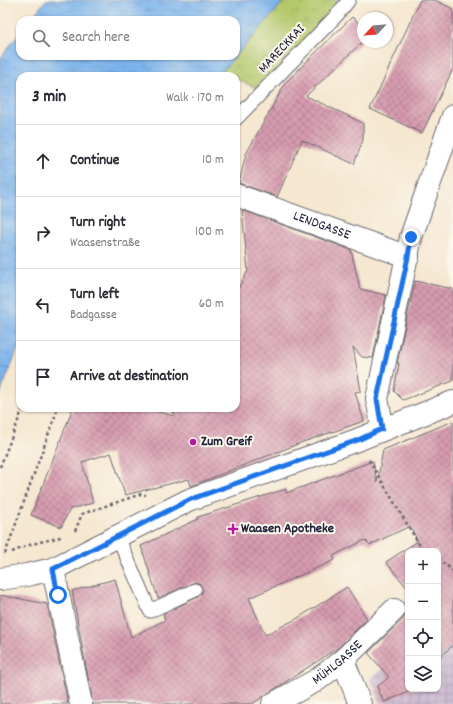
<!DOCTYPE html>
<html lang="en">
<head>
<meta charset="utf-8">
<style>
  :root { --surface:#fff; --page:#f2f2f3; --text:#2b2b33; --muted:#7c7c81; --line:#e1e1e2 }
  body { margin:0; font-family:Dekko,sans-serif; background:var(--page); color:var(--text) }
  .controls { position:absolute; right:12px; bottom:12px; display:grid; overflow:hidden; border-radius:8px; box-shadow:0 1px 3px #0004 }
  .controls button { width:36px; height:36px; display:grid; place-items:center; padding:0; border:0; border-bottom:1px solid var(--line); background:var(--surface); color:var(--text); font:20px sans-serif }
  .compass { position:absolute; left:357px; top:12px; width:36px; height:36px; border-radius:50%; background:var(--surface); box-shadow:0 1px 3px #0004; rotate:244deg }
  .stop { position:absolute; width:12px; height:12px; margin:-9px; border:3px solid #1a73e8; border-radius:50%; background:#fff }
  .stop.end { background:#1a73e8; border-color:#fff; box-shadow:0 1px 4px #0008 }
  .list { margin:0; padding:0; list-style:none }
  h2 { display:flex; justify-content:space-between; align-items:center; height:52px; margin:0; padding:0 16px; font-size:17px }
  h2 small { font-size:13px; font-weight:400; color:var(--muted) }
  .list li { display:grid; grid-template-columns:26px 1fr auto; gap:12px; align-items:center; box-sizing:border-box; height:72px; padding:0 16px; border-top:1px solid var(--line) }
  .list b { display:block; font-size:15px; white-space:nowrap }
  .list p { margin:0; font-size:13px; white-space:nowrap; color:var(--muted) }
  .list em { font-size:13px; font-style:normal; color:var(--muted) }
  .icon { flex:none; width:22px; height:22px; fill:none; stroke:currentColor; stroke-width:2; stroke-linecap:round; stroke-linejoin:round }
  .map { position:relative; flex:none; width:453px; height:704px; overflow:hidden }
  .search { position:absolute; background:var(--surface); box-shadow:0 1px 3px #0004; left:16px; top:16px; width:224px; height:44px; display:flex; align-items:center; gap:10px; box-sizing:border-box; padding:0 14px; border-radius:12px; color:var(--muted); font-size:15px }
  .panel { position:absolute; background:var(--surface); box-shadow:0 1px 3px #0004; left:16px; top:72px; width:224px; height:340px; border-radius:12px }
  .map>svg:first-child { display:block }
  .industrial { fill:url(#industrial-grid) }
  .park { fill:url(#park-crowns); stroke:#6b7554 }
  .water { fill:url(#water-ripples); stroke:#4e6a93 }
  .building { fill:url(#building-cross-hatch) }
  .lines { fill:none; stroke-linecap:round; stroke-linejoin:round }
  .lane-casing { stroke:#6c676f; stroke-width:15 }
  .street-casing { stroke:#6c676f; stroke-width:24 }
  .path { stroke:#6c676f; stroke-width:2.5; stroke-dasharray:3 3; stroke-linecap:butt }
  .lane { stroke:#fff; stroke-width:13 }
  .street { stroke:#fff; stroke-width:22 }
  .route { stroke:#1a73e8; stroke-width:5 }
  .poi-dot { fill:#b5179e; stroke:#fbf7ec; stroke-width:1.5 }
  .labels { text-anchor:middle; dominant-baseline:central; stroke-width:4; stroke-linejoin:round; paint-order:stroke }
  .street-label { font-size:14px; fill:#22223b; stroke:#fbf7ec }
  .poi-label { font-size:14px; font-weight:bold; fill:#22223b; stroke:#fbf7ec; text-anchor:start }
</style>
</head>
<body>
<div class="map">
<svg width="453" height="704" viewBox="0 0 453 704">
  <defs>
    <pattern id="industrial-grid" width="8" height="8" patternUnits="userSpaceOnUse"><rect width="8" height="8" fill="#cebed2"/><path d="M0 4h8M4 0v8" fill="none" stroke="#b1a3b5"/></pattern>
    <pattern id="park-crowns" width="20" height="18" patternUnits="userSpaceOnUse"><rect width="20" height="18" fill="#b4c86c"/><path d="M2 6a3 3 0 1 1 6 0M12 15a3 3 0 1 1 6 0" fill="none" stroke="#9aac5e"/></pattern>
    <pattern id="water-ripples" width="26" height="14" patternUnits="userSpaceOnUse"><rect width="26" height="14" fill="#7bb3eb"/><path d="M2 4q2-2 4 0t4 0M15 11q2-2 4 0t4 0" fill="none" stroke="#6491c0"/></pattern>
    <pattern id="building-cross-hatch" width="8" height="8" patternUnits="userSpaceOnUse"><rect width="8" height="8" fill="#d79baf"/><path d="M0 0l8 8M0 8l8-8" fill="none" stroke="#ae7e90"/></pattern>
  </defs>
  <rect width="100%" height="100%" fill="#fbf7ec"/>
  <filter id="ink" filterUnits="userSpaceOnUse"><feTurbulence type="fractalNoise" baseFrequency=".025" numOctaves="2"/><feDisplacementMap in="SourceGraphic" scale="8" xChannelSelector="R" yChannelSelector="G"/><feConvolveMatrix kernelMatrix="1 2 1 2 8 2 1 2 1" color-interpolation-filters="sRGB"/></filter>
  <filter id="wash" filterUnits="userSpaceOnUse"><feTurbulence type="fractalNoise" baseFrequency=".012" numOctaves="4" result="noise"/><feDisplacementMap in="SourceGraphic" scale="16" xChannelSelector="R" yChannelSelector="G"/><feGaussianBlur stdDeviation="0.9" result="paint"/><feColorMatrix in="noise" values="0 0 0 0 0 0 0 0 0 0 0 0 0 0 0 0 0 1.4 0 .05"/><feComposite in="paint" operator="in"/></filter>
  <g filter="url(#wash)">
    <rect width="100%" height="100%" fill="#f5e7d0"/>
    <polygon class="industrial" points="453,614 453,704 380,704 370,679 408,650 408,689 438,689 438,626"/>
    <polygon class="park" points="285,0 338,0 301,45 259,89 236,79 236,76 228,76 221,73"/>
    <g class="water">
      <polygon points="46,0 285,0 236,56 236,20 30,20"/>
      <polygon points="20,32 20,56 236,56 218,76 20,76 20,343 0,394 0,59"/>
    </g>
    <g id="blocks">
      <g class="building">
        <polygon points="420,0 435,0 453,9 453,69 422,133 370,109"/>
        <polygon points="352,17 363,27 363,41 306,96 363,123 363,140 354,164 302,140 277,197 239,183 246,154 286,82"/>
        <polygon points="242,210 351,250 360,289 386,295 373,358 362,357 353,347 361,391 355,392 364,421 303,442 191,486 189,479 125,495 111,453 82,462 93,503 70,509 61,527 31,515 73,408 143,408 174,416 173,408 236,408 236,292 248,271"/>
        <polygon points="415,281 453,289 453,381 403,400 394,391 399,363 397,363"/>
        <polygon points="453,421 453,645 438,659 438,551 408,551 408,589 386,562 418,541 410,526 370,545 365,540 333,556 335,560 249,598 265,635 298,618 347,587 367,619 339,647 252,704 93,704 72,591 115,579 131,637 165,620 163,614 198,597 203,591 200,584 195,582 158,598 141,546 198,519 198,517 286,489 286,493 373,461 377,483 383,450"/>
        <polygon points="0,595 47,604 68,704 0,704"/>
        <polygon points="408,603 408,689 416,689 384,702 377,687 389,677 368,653 403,619 406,613 405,606"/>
      </g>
    </g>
  </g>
  <g filter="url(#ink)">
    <use href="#blocks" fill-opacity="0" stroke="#6c676f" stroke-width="1"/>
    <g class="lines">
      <g class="lane-casing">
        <g id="lane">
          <polyline points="236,119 337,15 349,0"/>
          <polyline points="118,537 150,611 195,590"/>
        </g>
      </g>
      <g class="street-casing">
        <g id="street">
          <path id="s1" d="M236 195 408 257"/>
          <polyline points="383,429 377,399 411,237 453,116"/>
          <polyline points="53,569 81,704"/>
          <polyline points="0,579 27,575 53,569 189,500 357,440 453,402"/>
          <polyline points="343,660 360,704"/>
          <path id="s2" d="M273 704 317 680 343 660 394 610"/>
        </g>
      </g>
      <g class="path">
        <polyline points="369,460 423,551"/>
        <polyline points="0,467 23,408"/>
        <polyline points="75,531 82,514 141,494 146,495"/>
        <polyline points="12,552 32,544 61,537"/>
        <polyline points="5,554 58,408"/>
        <polyline points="438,568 444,563 453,571"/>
      </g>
      <use href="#lane" class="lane"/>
      <use href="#street" class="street"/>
    </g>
  </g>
  <g class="lines" filter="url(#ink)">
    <polyline class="route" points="58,595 53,569 189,500 358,440 382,429 377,399 408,257 411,237"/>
  </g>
  <g class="poi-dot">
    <circle cx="193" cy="442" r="4"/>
    <path d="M231 523h4v4h4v4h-4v4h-4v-4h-4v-4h4z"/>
  </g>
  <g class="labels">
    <g class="street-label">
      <text transform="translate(282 49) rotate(-47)">MARECKKAI</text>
      <text stroke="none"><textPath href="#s1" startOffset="91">LENDGASSE</textPath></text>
      <text stroke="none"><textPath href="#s2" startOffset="77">MÜHLGASSE</textPath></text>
    </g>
    <g class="poi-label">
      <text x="201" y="442">Zum Greif</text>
      <text x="241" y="529">Waasen Apotheke</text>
    </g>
  </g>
</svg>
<div class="controls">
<button>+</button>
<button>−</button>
<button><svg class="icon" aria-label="locate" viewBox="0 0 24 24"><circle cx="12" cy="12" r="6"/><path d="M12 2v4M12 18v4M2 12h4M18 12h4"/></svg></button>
<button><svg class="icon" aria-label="layers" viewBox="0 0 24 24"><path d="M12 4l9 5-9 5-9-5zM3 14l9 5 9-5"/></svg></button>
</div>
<svg class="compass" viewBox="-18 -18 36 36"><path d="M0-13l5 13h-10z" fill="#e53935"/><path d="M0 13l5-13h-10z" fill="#7c7c81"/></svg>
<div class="stop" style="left:58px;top:595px"></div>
<div class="stop end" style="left:411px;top:237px"></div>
<div class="search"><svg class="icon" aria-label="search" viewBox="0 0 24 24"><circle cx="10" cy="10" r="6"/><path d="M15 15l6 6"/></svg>Search here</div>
<section class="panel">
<h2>3 min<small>Walk · 170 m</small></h2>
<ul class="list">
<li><svg class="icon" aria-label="ahead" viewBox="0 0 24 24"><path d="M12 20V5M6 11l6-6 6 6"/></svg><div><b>Continue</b></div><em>10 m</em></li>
<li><svg class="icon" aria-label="right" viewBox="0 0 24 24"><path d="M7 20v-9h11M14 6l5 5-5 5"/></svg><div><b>Turn right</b><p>Waasenstraße</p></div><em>100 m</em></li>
<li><svg class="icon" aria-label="left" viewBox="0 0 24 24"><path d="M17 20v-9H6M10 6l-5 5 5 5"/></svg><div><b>Turn left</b><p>Badgasse</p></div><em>60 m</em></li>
<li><svg class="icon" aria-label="arrive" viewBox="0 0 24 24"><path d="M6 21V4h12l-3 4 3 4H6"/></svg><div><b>Arrive at destination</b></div></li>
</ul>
</section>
</div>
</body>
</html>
